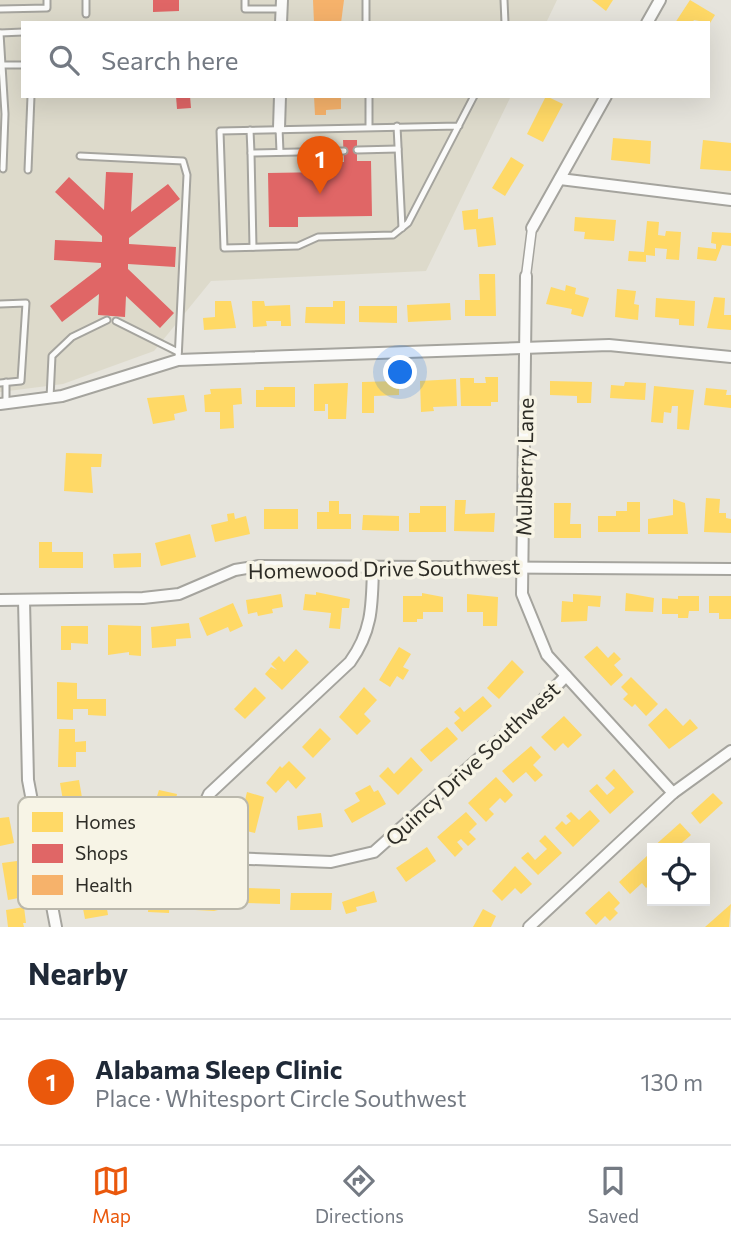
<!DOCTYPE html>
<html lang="en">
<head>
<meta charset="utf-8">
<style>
  :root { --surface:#fff; --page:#f6f6f7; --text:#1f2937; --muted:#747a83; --line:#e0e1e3; --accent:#ea580c }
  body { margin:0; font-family:Commissioner,sans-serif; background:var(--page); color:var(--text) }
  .controls { position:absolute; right:21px; bottom:21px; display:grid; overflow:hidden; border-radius:0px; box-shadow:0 7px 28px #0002 }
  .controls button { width:63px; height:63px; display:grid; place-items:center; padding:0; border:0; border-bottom:2px solid var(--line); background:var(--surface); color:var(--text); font:35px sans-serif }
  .you { position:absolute; left:401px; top:373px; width:24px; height:24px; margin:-18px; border:5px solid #fff; border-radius:50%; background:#1a73e8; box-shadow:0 0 0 10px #1a73e833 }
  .badge { display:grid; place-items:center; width:46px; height:46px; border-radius:50%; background:var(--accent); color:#fff; font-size:23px; font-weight:700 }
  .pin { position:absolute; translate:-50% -58px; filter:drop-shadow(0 2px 4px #0008) }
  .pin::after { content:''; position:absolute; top:37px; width:24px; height:21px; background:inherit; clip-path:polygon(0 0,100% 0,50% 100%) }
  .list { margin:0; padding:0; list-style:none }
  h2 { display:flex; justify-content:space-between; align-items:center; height:91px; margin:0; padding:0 28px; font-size:30px }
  h2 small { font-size:23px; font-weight:400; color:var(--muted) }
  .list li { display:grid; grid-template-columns:46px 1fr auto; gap:21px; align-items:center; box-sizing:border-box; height:126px; padding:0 28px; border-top:2px solid var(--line) }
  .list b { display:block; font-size:26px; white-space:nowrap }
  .list p { margin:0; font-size:23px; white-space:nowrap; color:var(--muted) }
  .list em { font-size:23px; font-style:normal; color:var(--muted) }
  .icon { flex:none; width:38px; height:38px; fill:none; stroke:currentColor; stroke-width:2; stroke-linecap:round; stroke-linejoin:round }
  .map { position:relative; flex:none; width:731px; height:927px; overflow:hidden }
  .search { position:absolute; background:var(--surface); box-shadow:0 7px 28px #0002; left:21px; right:21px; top:21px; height:77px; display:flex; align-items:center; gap:18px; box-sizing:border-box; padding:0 24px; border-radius:0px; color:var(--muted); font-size:26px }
  .sheet { height:217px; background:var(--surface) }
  nav { display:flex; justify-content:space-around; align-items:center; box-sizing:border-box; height:98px; border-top:2px solid var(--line); background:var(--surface); font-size:19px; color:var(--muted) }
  nav a { display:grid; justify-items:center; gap:4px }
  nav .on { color:var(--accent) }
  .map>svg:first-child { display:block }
  .built { fill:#dddacb }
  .homes { fill:#ffd966 }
  .shops { fill:#e06666 }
  .health { fill:#f6b26b }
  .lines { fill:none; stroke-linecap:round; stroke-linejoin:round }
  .service-casing { stroke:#a5a49e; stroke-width:9 }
  .pedestrian-casing { stroke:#a5a49e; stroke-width:11 }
  .minor-casing { stroke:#a5a49e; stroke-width:14 }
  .service { stroke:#fbfbfa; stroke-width:5 }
  .pedestrian { stroke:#fbfbfa; stroke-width:8 }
  .minor { stroke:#fbfbfa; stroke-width:10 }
  .labels { text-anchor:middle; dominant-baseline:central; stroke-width:7; stroke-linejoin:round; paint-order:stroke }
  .street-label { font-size:21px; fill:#2d2c26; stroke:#f7f4e6 }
  .key { fill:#f7f4e6; stroke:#bab8ac; stroke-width:2 }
  .key-label { font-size:19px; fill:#2d2c26 }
</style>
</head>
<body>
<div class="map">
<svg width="731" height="927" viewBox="0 0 731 927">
  <rect width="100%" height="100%" fill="#e6e4dc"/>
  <polygon class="built" points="0,0 557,0 546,23 23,23 23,96 511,96 426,271 211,281 154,351 63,384 0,392"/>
  <g class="homes">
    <polygon points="592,0 613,0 606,11"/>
    <polygon points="690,0 715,15 710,23 694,20 692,23 675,23"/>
    <polygon points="546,96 563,104 543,142 527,134"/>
    <polygon points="613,138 651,141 650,164 611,160"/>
    <polygon points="703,140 731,143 731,171 700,169"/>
    <polygon points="511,157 524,165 505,196 492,188"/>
    <polygon points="478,209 478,219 493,217 496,245 478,247 476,229 464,230 462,211"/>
    <polygon points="575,217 616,220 614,241 584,239 585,232 574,231"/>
    <polygon points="647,221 659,222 658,235 665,236 666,231 681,232 679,260 666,259 667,249 655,248 655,256 646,255 646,262 628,261 629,251 644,252"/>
    <polygon points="712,232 731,233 731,246 722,245 716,261 697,259 698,247 716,249 716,244 711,243"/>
    <polygon points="479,274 495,274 496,316 465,316 465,300 480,300"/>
    <polygon points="566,285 576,288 575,294 589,298 583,317 571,314 572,309 546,304 551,287 565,291"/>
    <polygon points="617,289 636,291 634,304 639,305 638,320 615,317"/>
    <polygon points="714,297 725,298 724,315 731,315 731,330 707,328"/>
    <polygon points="656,298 695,301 694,326 679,325 679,319 655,317"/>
    <polygon points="215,301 231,301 236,328 204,330 203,318 215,317"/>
    <polygon points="252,301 264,301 265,306 290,305 291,326 281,326 281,321 266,321 267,326 253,327"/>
    <polygon points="333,301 345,301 345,324 305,323 306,307 333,307"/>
    <polygon points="450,303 451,320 408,322 407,305"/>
    <polygon points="359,306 397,306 397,323 359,322"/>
    <polygon points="485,377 498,377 498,402 491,402 491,406 461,406 460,378 474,378 474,383 486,383"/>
    <polygon points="456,379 457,406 433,407 434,411 421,412 420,381"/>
    <polygon points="399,381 399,395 374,396 374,413 362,413 362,382"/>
    <polygon points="550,381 592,382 591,403 577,403 577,396 550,395"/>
    <polygon points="625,382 646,383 645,400 610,398 611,385 624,386"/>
    <polygon points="348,383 346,419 328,419 328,404 325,404 325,411 314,411 314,384"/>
    <polygon points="654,386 694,390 689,430 677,429 678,406 672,406 671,413 664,412 663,423 651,422"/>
    <polygon points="264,387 295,387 295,407 256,407 256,390 264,390"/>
    <polygon points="241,388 242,404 233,405 234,428 220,429 220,412 205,412 204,395 211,394 210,389"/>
    <polygon points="706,388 727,390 726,395 731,395 731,408 704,405"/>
    <polygon points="184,395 187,411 174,414 175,420 153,424 147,398"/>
    <polygon points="66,453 102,454 101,467 91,467 93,493 64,491"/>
    <polygon points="706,498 720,499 719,513 726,513 726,518 731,519 731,533 704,532"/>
    <polygon points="673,499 685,503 688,534 648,534 648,519 673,515"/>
    <polygon points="455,500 466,500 465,514 495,513 494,532 454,531"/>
    <polygon points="329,501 339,501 339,514 351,514 351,529 317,529 317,512 329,512"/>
    <polygon points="627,502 640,502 640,532 598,532 598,516 616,516 616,511 627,511"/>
    <polygon points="554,503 571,503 570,524 581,524 581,538 554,538"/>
    <polygon points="420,506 446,506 446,532 409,532 409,513 420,513"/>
    <rect x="264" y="509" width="34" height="20"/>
    <polygon points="234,513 235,519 246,516 250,534 215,542 211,525 228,521 227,514"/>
    <polygon points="363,515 399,516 399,531 362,530"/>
    <polygon points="190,534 196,557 161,566 155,543"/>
    <polygon points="39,542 52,542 52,552 83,552 83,568 39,568"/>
    <polygon points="141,553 141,567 114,568 113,554"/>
    <polygon points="316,592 350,599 349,608 342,608 340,629 329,628 331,613 303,610 305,594 316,595"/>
    <polygon points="422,593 443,597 443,612 423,612 423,619 417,619 417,622 403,622 403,596 422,596"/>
    <polygon points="626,593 654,598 653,612 625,611"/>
    <polygon points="281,594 283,607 272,609 273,613 258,616 257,612 248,614 246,600"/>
    <polygon points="467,594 498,597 497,626 483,626 483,612 467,612"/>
    <polygon points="573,594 601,596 600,607 588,606 587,621 561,622 562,601 573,602"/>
    <polygon points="678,596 699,596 699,611 689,611 688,618 678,618 678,614 662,614 662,598 678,599"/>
    <polygon points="709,596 731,596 731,619 719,619 719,613 709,613"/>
    <polygon points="233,603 243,626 230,632 228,627 207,636 199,618"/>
    <polygon points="189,623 191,638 176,639 176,646 152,648 151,627"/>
    <polygon points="108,625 141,626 141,656 129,655 129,652 108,655"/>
    <polygon points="61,626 88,626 88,644 71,643 71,650 61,650"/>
    <polygon points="597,646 608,658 614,652 621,659 614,665 623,675 611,686 584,657"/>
    <polygon points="399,647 411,654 403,667 409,670 403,680 397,676 390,687 379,680"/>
    <polygon points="296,649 309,662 282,690 265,674 271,667 277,670 271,664 279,656 284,662"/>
    <polygon points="512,660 524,672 499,699 487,688"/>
    <polygon points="631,677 658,704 646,716 635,704 632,707 623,699 628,694 621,687"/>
    <polygon points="57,682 77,683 77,699 106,699 106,716 88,715 88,709 73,709 73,720 57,719"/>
    <polygon points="255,687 266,698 245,719 234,709"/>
    <polygon points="364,687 377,700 364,714 371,721 357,735 339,717"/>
    <polygon points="483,696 492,706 462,732 454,723 460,718 454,712 460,707 464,712"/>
    <polygon points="666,708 683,726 690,719 698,728 669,749 648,725"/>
    <polygon points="564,716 582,735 568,748 563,743 555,751 541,737"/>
    <polygon points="447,727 458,739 431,762 420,750"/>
    <polygon points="320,728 331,739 313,758 302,747"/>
    <polygon points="59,729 75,729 75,742 86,741 86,752 76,752 76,767 58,767"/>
    <polygon points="531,746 541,757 533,765 543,775 535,782 526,772 513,783 502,771"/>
    <polygon points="411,757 423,770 398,795 379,776 388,767 394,774"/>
    <polygon points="289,761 306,778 296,789 288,780 276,793 266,783 280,766 282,768"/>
    <polygon points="614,769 634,792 610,814 589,791 597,784 607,795 615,788 605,778"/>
    <polygon points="496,777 513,795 505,803 500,798 489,809 494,814 486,822 468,803"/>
    <polygon points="79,780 86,821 67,824 60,783"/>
    <polygon points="370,785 374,792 378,790 386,804 352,823 344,810 360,801 355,793"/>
    <polygon points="159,790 177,794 170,828 157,826 158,816 151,815"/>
    <polygon points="247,792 264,797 255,833 238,829"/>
    <polygon points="713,793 723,803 700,824 691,813"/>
    <polygon points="590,810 600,821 573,847 555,828 562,821 566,825 571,821 566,816 571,812 579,820"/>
    <polygon points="466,812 477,824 469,832 476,839 468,846 461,839 457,842 463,849 455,857 437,837"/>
    <polygon points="321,813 323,827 298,830 297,816"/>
    <polygon points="9,817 14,843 0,846 0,818"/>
    <polygon points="680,823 691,835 676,848 652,848"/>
    <polygon points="545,835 562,853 538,875 521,858 528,852 535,860 547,849 539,841"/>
    <polygon points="427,847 436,861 406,882 396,868"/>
    <polygon points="647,856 652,861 652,882 646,888 642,883 630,894 619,882"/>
    <polygon points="17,861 24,897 8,900 2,863"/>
    <polygon points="515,866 532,884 521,894 515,888 502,901 492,891"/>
    <polygon points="96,880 101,904 106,903 108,915 85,919 78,883"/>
    <polygon points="146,882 181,883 180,903 170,898 169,913 148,912 149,900 153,898 145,898"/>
    <polygon points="210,885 231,889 230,906 222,906 222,909 214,911 195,910 196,889 209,890"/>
    <polygon points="246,888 280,889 280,904 245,903"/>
    <polygon points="374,891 377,902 356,907 357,911 346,914 342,902"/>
    <polygon points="609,891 620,903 614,909 618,913 610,921 605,916 596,925 585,913"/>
    <polygon points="291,893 332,893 331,910 290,910"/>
    <polygon points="731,904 729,927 705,927"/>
    <polygon points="24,907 26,923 23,923 24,927 8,927 6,910"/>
    <polygon points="483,909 496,916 491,927 473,927"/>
  </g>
  <g class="shops">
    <polygon points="153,0 179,0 179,11 153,12"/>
    <polygon points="176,96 190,96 191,108 177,109"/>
    <polygon points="343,140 357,140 357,161 371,161 372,216 298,217 298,227 269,227 268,173 326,172 326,162 344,162"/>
    <polygon points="106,172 133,173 131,212 168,184 180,199 129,238 129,244 176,247 175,267 128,264 128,269 174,313 160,328 126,296 125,317 98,315 99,294 62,322 50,306 101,267 101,263 54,260 55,240 102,242 102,236 55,192 69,177 104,210"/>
  </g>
  <g class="health">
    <polygon points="313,0 344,0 341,23 314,23"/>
    <polygon points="314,96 341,96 341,109 326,110 326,115 315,115"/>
  </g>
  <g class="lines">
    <g class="service-casing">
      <g id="service">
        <polyline points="245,0 245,9 282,9"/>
        <polyline points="366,0 366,23"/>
        <polyline points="504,0 505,23"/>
        <polyline points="0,9 47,8 47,0"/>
        <polyline points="86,14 86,0"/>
        <polyline points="0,33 5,114 3,169"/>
        <polyline points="0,33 23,32"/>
        <polyline points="1,65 23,65"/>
        <polyline points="369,96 369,127"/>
        <polyline points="397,126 402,228"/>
        <polyline points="459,126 220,131 224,248 298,246 318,237 393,235 408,223 474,96"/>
        <polyline points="279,128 280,152"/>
        <polyline points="250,130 251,153"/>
        <polyline points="357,150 398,149"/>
        <polyline points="80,156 183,161 187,175 178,360"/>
        <polyline points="28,170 31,96"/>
        <polyline points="253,247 251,153 344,151"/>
        <polyline points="0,304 26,303 21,381 0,383"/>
        <polyline points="116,321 178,352"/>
        <polyline points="50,398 52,356 72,337 107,320"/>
        <polyline points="6,404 6,382"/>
      </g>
    </g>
    <g class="pedestrian-casing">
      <polyline id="pedestrian" points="526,276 532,228"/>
    </g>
    <g class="minor-casing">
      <g id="minor">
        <polyline points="281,23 282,0"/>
        <polyline points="647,23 660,0"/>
        <polyline points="279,128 280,96"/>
        <polyline points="560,179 731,200"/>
        <polyline points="532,228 606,96"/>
        <polyline points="526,276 522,594 547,655 673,793"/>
        <polyline points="0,404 62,396 178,360 609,345 731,357"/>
        <polyline points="0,600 143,598 179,594 235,570 259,566 731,569"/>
        <polyline points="24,600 28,780 56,927"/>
        <polyline points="44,851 331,862 374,852 533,710 566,676"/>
        <path d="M200 856V814L209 794 350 662C373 630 372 604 373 566"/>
        <polyline points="529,927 673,793 731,751"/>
      </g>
    </g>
    <use href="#service" class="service"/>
    <use href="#pedestrian" class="pedestrian"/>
    <use href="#minor" class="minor"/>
  </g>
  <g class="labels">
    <g class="street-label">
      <text transform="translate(524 467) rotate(-89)">Mulberry Lane</text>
      <text transform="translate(384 568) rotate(-1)">Homewood Drive Southwest</text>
      <text transform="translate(472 763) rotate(-43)">Quincy Drive Southwest</text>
    </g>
  </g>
  <rect x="18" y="797" width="230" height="112" rx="10" class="key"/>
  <rect x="32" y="812" width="31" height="20" fill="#ffd966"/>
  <rect x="32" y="844" width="31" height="19" fill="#e06666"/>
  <rect x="32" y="875" width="31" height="20" fill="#f6b26b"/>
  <g class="key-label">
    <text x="75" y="829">Homes</text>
    <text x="75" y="860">Shops</text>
    <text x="75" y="892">Health</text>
  </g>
</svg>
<div class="controls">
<button><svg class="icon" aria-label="locate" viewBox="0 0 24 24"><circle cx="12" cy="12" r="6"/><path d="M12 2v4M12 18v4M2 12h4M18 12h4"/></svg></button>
</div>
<div class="you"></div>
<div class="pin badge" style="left:320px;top:194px">1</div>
<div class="search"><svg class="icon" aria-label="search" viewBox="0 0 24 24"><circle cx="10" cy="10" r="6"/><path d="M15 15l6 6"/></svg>Search here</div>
</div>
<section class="sheet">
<h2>Nearby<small></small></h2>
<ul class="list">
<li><span class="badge">1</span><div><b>Alabama Sleep Clinic</b><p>Place · Whitesport Circle Southwest</p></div><em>130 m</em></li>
</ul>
</section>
<nav>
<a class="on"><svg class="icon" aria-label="map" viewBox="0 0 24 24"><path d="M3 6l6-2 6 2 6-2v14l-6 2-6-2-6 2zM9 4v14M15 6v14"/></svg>Map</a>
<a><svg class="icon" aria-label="directions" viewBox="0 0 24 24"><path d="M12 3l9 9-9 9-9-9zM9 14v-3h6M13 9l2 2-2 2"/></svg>Directions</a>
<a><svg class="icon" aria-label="saved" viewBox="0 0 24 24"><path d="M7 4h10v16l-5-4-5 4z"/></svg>Saved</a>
</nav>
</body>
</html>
